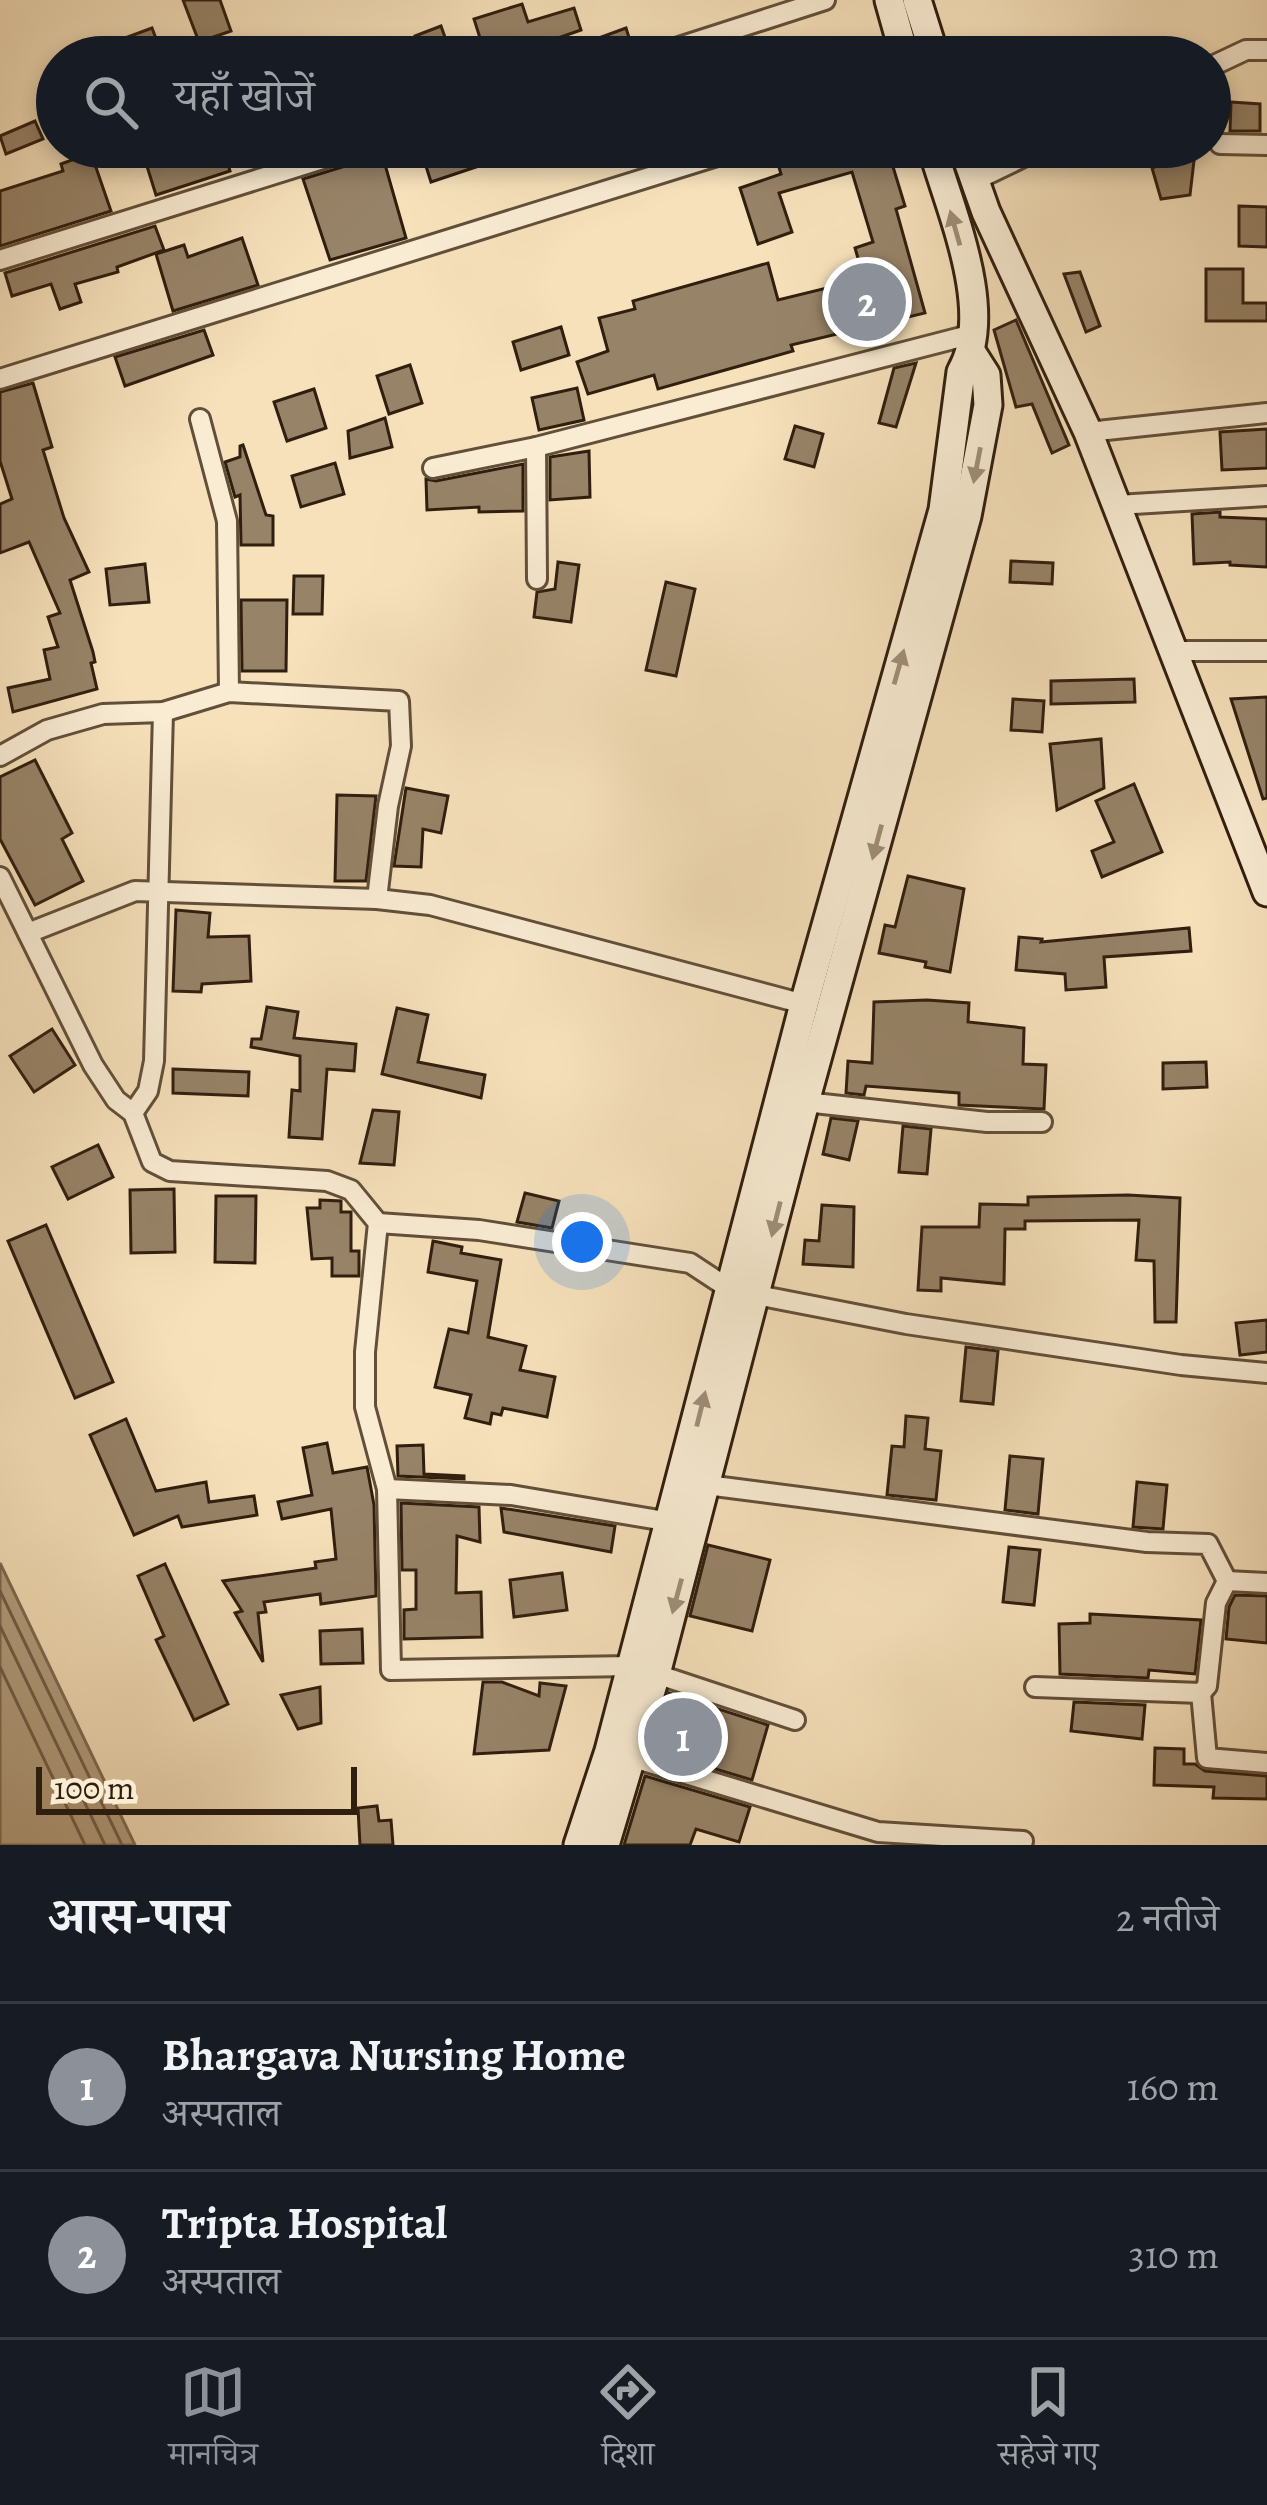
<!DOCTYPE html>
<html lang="hi">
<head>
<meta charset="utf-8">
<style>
  :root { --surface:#171b24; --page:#20242c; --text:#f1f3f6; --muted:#9ea1a6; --line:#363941; --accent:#8c9099 }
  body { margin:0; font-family:Alegreya,"Noto Serif Devanagari",serif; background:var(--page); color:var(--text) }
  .scale { position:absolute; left:36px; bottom:30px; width:321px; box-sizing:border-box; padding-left:12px; border:6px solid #301e0e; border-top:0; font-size:33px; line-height:42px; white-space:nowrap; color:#301e0e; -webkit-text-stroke:9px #f9ecd3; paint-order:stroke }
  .you { position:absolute; left:582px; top:1242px; width:42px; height:42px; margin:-30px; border:9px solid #fff; border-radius:50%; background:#1a73e8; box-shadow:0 0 0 18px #1a73e833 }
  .badge { display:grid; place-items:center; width:78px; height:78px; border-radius:50%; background:var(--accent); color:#fff; font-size:39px; font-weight:700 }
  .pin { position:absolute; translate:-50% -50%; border:6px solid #fff; box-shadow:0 3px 12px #0006 }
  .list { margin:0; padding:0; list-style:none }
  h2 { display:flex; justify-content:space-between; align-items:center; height:156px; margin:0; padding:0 48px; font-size:51px }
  h2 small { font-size:39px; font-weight:400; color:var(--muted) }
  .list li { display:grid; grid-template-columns:78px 1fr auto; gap:36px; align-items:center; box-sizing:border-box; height:168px; padding:0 48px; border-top:3px solid var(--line) }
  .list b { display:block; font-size:45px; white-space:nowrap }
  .list p { margin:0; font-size:39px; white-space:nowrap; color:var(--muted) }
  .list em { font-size:39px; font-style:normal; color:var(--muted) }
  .icon { flex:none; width:66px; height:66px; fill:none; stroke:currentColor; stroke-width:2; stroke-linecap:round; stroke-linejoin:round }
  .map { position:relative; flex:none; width:1267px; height:1845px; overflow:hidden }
  .search { position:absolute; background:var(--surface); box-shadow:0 6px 18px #0003; left:36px; right:36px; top:36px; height:132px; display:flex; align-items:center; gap:30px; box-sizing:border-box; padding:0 42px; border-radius:66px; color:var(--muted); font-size:45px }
  .sheet { height:492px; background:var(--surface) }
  nav { display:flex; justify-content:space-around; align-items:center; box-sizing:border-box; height:168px; border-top:3px solid var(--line); background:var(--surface); font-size:33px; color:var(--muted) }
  nav a { display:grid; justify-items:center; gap:6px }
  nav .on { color:var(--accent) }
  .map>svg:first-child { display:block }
  .water { fill:#b39f80; stroke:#7f6b52; stroke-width:3 }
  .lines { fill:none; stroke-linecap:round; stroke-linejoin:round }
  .shore { stroke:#725e47; stroke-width:3 }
  .building { fill:#978368; stroke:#301e0e; stroke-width:3 }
  .minor-casing { stroke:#624f39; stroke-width:24 }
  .secondary-casing { stroke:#301e0e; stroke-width:33 }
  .minor { stroke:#f9ecd3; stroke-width:18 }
  .secondary { stroke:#f9ecd3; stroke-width:27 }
  .oneway { fill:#9f8f7a }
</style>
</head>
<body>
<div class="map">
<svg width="1267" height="1845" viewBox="0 0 1267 1845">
  <rect width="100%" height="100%" fill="#f6e1bb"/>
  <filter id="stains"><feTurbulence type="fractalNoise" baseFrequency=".00167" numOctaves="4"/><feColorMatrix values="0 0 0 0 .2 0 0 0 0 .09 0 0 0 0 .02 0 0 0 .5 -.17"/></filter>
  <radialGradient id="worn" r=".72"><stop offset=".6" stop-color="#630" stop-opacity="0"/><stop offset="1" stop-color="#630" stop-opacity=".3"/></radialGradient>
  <polygon class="water" points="0,1563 135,1845 0,1845"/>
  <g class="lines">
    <g class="shore">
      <polyline points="0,1591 122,1845"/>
      <polyline points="0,1626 105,1845"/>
      <polyline points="0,1667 85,1845"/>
    </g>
  </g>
  <g class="building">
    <polygon points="183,0 220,0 231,31 199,42"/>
    <polygon points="522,4 528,22 574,8 581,30 535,46 538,57 486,57 474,19"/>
    <polygon points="441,26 452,57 375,57 416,40 415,36"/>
    <polygon points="152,28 163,57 79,57 79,55"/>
    <polygon points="626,28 635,57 593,57 588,42"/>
    <polygon points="1231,102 1260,104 1260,131 1230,131"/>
    <polygon points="35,121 43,139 6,154 0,136"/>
    <polygon points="141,147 223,147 230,171 156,195"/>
    <polygon points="374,147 380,147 406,238 330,260 303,179 365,160"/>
    <polygon points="420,147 480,147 485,164 431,182"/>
    <polygon points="773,147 887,147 905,206 896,209 925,313 791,345 793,351 658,389 654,375 588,394 577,362 608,351 599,318 635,309 633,301 768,263 778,300 864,279 855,248 873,242 852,172 779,193 792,232 758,244 740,188 781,174"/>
    <polygon points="1195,152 1190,195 1161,199 1152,168"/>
    <polygon points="91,153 111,211 0,246 0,191 63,171 61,164"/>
    <polygon points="1239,206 1267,207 1267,247 1239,246"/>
    <polygon points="155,226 164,250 117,267 118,272 75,284 81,302 60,309 51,284 12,296 5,273"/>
    <polygon points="242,238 258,285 173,311 156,254 184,245 188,257"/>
    <polygon points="1206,269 1243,269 1243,303 1267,303 1267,321 1206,321"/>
    <polygon points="1080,272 1100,326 1086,332 1064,274"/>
    <polygon points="1016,320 1069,445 1052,453 1032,404 1016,407 994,330"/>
    <polygon points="561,327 569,355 521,370 513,342"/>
    <polygon points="204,330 213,355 125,386 115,357"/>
    <polygon points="916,363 896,427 879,423 894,368"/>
    <polygon points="410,365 422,403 389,414 377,376"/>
    <polygon points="33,383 52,447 43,450 64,518 89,572 70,580 93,652 95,662 91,663 97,689 13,712 8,688 50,679 44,650 58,647 48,617 60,613 29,542 0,553 0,504 12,499 0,461 0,392"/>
    <polygon points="577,388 584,420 539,430 532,398"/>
    <polygon points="314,389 326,428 287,441 274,402"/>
    <polygon points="385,418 392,447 350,458 348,431"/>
    <polygon points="795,426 823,434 814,467 785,459"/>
    <polygon points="1267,429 1267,468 1222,470 1220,432"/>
    <polygon points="243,445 266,515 273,516 273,545 241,545 240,495 235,497 225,462 240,457 240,446"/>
    <polygon points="589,451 590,497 550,500 550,457"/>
    <polygon points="335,463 344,494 301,507 292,476"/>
    <polygon points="523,464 523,511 479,512 479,507 427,510 426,479 436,481"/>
    <polygon points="1220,512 1220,517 1267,519 1267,567 1230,565 1230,562 1194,564 1192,514"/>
    <polygon points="1011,561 1053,563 1052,584 1010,582"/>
    <polygon points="558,562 579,565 571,622 534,617 537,592 555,589"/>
    <polygon points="145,564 149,602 110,605 106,569"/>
    <polygon points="294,576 323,576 322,614 293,614"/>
    <polygon points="666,582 695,589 676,676 646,670"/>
    <polygon points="241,600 287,600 286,671 242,671"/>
    <polygon points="1134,679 1135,702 1051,704 1051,681"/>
    <polygon points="1267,697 1267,798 1263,799 1231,699"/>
    <polygon points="1013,699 1044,701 1042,732 1011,730"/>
    <polygon points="1101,739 1104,788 1057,810 1050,744"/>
    <polygon points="35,760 72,833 62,839 83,881 35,905 0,839 0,777"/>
    <polygon points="1134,784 1162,852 1102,877 1092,851 1114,842 1096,801"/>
    <polygon points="406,788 448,796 441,833 423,829 421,867 394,866"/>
    <polygon points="337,795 376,796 366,881 335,881"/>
    <polygon points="908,876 964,889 950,972 925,967 926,962 879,953 885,925 895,927"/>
    <polygon points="176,910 210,913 208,937 249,936 251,981 202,984 201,992 173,991"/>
    <polygon points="1189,928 1191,951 1104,957 1106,987 1066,990 1065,974 1016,970 1019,937 1042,939 1041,942"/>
    <polygon points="927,1000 969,1003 968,1022 1024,1028 1023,1064 1046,1065 1044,1109 959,1105 959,1093 866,1086 864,1095 846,1093 848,1061 872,1063 874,1002"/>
    <polygon points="267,1007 298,1012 294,1038 356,1044 354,1071 327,1069 322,1139 289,1137 292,1090 300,1091 300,1056 251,1047 252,1039 261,1039"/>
    <polygon points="397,1008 428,1015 418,1062 485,1075 481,1098 382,1074"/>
    <polygon points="52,1029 75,1065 34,1092 10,1056"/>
    <polygon points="1206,1062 1207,1087 1163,1089 1163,1063"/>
    <polygon points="173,1069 249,1072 248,1096 173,1093"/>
    <polygon points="373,1110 399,1112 394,1165 360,1163"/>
    <polygon points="831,1118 858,1121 849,1160 823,1154"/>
    <polygon points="903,1126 931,1129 927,1174 899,1172"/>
    <polygon points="98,1145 113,1177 68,1199 52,1167"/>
    <polygon points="174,1189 175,1252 131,1253 130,1190"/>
    <polygon points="525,1193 559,1201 552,1228 517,1222"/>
    <polygon points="1128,1195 1180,1198 1176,1322 1155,1322 1154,1261 1136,1260 1139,1220 1025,1221 1025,1229 1005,1229 1004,1284 941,1278 941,1291 918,1290 922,1227 979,1227 980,1204 1028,1205 1028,1197"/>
    <polygon points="216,1196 256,1196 255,1263 215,1262"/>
    <polygon points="320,1200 341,1201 341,1212 351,1212 351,1251 359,1251 359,1276 332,1276 332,1258 312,1259 307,1208 320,1208"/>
    <polygon points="822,1205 854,1207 853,1267 803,1264 805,1240 819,1241"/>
    <polygon points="46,1225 113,1382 75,1398 8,1241"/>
    <polygon points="433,1241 462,1247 461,1253 501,1260 488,1337 526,1346 520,1370 555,1377 547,1417 503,1408 501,1415 492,1413 490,1424 465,1418 471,1395 435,1387 449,1329 468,1333 477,1281 428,1272"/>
    <polygon points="1267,1320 1267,1352 1240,1355 1236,1323"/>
    <polygon points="966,1347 998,1351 993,1404 961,1401"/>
    <polygon points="906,1416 928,1418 925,1449 941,1451 936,1500 887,1495 892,1446 904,1447"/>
    <polygon points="126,1419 156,1491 206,1482 209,1502 254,1496 257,1515 182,1527 178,1516 134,1535 90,1435"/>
    <polygon points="327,1443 333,1473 367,1467 374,1505 376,1596 321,1604 320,1594 264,1602 266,1612 258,1613 263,1662 235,1613 242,1611 223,1581 316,1568 315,1562 336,1559 331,1509 282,1519 278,1502 312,1495 303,1448"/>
    <polygon points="423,1445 424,1474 464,1476 464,1479 398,1476 397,1446"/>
    <polygon points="1010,1456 1043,1459 1038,1514 1005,1510"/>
    <polygon points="1137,1482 1167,1485 1163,1529 1133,1527"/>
    <polygon points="401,1503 479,1507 480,1542 457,1536 456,1593 481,1592 482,1637 404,1639 404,1610 416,1609 416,1570 402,1570"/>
    <polygon points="501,1508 615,1526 611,1552 504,1532"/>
    <polygon points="708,1545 770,1560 752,1631 690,1616"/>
    <polygon points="1009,1547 1040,1550 1034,1605 1003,1602"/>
    <polygon points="165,1564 228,1704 194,1720 156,1640 164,1636 138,1576"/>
    <polygon points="562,1573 567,1610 514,1617 510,1580"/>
    <polygon points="1235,1595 1267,1596 1267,1643 1226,1639 1229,1607"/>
    <polygon points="1090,1614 1201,1620 1195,1674 1149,1670 1148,1678 1060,1674 1059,1624 1090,1623"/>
    <polygon points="362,1629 363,1663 321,1664 320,1631"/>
    <polygon points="483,1682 502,1682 539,1696 540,1683 566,1686 549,1750 474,1754"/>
    <polygon points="320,1687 321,1723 298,1729 281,1695"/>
    <polygon points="669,1693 768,1725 752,1780 652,1750"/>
    <polygon points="1074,1702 1145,1705 1142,1739 1071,1731"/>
    <polygon points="1155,1748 1184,1749 1184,1764 1195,1764 1205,1771 1267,1776 1267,1799 1213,1798 1214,1787 1154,1785"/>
    <polygon points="645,1776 750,1807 739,1842 696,1829 690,1845 624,1845"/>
    <polygon points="377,1806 379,1821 391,1820 393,1845 360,1845 358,1808"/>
  </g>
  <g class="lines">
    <g class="minor-casing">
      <g id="minor">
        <polyline points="648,57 825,0"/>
        <polyline points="1210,67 1246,50 1267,50"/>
        <polyline points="1220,144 1267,145"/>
        <polyline points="974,181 1044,147"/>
        <polyline points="0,260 361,147"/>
        <polyline points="0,379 746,147"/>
        <polyline points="200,419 227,521 229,692"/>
        <polyline points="1088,432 1267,413"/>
        <polyline points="536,447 537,579"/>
        <polyline points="433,468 536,447 973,334"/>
        <polyline points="1117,505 1267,496"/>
        <polyline points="1173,651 1267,651"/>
        <polyline points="0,756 47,730 103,714 163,712 229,692 399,701 401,746 388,806 377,899"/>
        <polyline points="0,877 93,1065 116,1100 133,1113 152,1162 170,1171 327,1181 351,1190 378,1223 365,1352 365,1407 387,1489 391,1670 632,1666 795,1720"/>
        <polyline points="28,933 135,891 377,899 430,905 804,1004"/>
        <polyline points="796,1101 987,1122 1042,1122"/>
        <polyline points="133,1113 148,1091 154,1061 163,712"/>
        <polyline points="378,1223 479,1230 690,1263 731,1290 906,1324 1181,1365 1267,1373"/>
        <polyline points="699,1484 1147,1542 1208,1544 1227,1581"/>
        <polyline points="387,1489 511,1495 671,1522"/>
        <polyline points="1227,1581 1267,1583"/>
        <polyline points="1035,1687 1201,1693 1207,1686 1216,1603 1227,1581"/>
        <polyline points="1201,1693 1207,1758 1267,1763"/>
        <polyline points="620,1754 878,1832 1023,1841"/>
      </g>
    </g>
    <g class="secondary-casing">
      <g id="secondary">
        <polyline points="889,0 905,57"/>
        <polyline points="917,0 935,57"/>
        <polyline points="963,147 986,212 1088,432 1267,892"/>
        <path d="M578 1845 609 1751 804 1004 943 510 961 372C996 312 950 210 932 147"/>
        <polyline points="605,1845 656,1674 805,1102 967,516 988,405 986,375 972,353"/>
      </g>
    </g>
    <use href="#minor" class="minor"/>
    <use href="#secondary" class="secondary"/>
  </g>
  <defs><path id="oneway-solid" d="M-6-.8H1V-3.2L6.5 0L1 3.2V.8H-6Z" transform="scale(3)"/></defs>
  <g class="oneway">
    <use href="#oneway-solid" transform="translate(955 228) rotate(-106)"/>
    <use href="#oneway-solid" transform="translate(977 465) rotate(101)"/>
    <use href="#oneway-solid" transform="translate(899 667) rotate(-74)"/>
    <use href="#oneway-solid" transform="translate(877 842) rotate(105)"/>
    <use href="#oneway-solid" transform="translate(776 1219) rotate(104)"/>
    <use href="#oneway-solid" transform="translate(701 1409) rotate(-76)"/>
    <use href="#oneway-solid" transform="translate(677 1596) rotate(105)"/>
  </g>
  <rect width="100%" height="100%" filter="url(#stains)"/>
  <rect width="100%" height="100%" fill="url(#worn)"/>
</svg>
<div class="scale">100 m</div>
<div class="you"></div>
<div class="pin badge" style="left:683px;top:1737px">1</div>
<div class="pin badge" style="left:867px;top:302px">2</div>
<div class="search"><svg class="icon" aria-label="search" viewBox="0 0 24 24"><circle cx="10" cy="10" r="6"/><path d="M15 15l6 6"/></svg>यहाँ खोजें</div>
</div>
<section class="sheet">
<h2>आस-पास<small>2 नतीजे</small></h2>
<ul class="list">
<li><span class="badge">1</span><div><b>Bhargava Nursing Home</b><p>अस्पताल</p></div><em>160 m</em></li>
<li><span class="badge">2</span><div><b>Tripta Hospital</b><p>अस्पताल</p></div><em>310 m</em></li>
</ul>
</section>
<nav>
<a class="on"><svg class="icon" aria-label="map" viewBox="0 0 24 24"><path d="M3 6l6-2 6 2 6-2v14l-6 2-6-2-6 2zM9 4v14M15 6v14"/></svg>मानचित्र</a>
<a><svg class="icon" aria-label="directions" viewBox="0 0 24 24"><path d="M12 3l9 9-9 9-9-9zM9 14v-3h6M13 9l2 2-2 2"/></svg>दिशा</a>
<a><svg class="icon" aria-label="saved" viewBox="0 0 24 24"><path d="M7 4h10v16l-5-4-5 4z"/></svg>सहेजे गए</a>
</nav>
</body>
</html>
